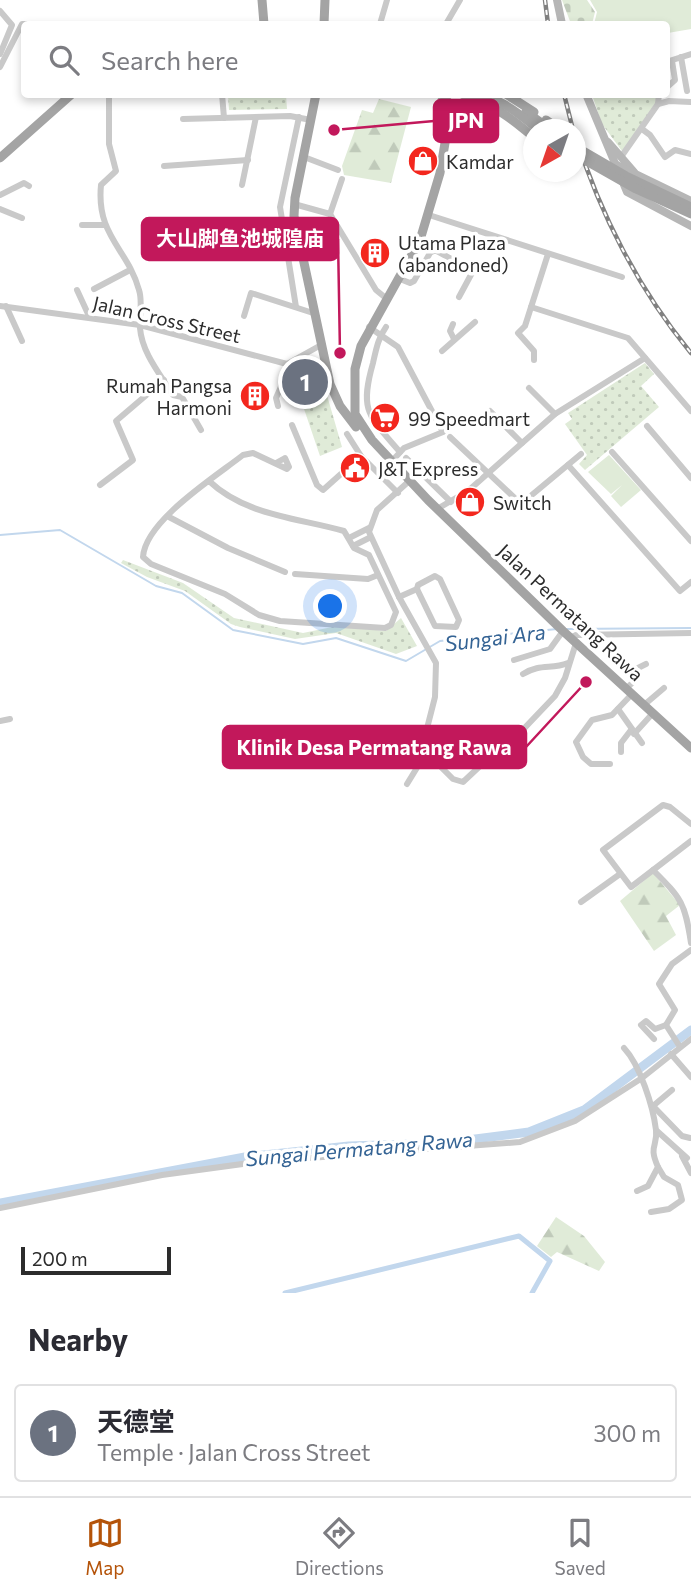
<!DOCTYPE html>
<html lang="en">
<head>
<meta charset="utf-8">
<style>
  :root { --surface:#fff; --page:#f2f2f3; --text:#2b2b33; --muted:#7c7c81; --line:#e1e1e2; --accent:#b45309 }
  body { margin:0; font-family:Commissioner,"Noto Sans SC",sans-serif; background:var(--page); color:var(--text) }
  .compass { position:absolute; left:523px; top:119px; width:63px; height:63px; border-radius:50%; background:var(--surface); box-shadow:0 4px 10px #0003; rotate:220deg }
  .scale { position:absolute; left:21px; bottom:18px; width:150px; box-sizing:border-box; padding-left:7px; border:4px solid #2c2c2c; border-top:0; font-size:19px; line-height:24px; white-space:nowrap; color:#2c2c2c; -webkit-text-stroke:5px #fff; paint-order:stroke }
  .you { position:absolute; left:331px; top:607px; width:24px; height:24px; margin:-18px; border:5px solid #fff; border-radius:50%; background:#1a73e8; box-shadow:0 0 0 10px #1a73e833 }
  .badge { display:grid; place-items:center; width:46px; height:46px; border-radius:50%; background:var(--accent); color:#fff; font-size:23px; font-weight:700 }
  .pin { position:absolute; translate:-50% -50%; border:4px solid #fff; box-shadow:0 2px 7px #0006 }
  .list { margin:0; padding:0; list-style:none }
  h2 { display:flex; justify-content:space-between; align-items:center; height:91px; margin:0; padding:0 28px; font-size:30px }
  h2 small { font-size:23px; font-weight:400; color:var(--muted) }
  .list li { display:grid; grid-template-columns:46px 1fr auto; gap:21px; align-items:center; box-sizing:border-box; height:98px; margin:0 14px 14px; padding:0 14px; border:2px solid var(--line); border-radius:7px }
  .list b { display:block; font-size:26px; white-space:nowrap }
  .list p { margin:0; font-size:23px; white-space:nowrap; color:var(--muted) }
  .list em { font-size:23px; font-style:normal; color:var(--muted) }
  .icon { flex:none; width:38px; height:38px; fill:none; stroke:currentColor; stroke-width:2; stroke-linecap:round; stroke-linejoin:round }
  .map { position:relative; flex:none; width:691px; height:1293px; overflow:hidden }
  .search { position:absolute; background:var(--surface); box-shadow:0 4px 10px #0003; left:21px; right:21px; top:21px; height:77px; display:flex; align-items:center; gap:18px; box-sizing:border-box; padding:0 24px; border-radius:7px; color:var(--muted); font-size:26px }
  .sheet { height:203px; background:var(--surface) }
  nav { display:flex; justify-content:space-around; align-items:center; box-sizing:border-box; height:98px; border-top:2px solid var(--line); background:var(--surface); font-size:19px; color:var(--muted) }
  nav a { display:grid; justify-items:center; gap:4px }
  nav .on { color:var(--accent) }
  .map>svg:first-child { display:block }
  .grass { fill:url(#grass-dots) }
  .forest { fill:url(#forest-firs) }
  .cemetery { fill:url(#cemetery-stones) }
  .green { fill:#e0ebd8 }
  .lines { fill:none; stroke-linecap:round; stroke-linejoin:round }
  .stream { stroke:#c2d7ed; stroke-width:2 }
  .canal { stroke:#c2d7ed; stroke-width:5 }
  .river { stroke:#c2d7ed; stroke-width:9 }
  .street { stroke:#c9c9c9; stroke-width:6 }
  .secondary { stroke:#b6b6b6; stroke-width:8 }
  .primary { stroke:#a4a4a4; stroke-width:9 }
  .rail-casing { stroke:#818181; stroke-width:4.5 }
  .rail { stroke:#fff; stroke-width:2; stroke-dasharray:5; stroke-linecap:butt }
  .primary-bridge { stroke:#a4a4a4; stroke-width:9 }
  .labels { text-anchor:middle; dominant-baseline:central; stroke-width:7; stroke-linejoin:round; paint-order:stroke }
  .poi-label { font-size:19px; fill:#2c2c2c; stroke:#fff; text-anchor:start }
  .street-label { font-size:19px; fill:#2c2c2c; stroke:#fff }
  .water-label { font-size:21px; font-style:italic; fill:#346394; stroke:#fff }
  .leader { fill:none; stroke:#c2185b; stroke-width:2.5 }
  .callout-dot { fill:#c2185b; stroke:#fff; stroke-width:2.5 }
  .callout { fill:#c2185b; stroke:#c2185b; stroke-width:2.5 }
  .callout-label { font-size:21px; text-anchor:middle; font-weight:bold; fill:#fff }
</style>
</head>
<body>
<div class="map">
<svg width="691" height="1293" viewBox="0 0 691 1293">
  <defs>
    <pattern id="grass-dots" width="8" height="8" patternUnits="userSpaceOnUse" patternTransform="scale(1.75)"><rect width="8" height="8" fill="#e0ebd8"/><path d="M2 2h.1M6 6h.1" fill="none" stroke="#c0caba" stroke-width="1.8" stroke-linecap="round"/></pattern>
    <pattern id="forest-firs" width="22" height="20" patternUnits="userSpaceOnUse" patternTransform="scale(1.75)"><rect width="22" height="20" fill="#e0ebd8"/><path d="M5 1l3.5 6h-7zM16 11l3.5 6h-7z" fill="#c0caba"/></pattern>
    <pattern id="cemetery-stones" width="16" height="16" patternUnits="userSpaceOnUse" patternTransform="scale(1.75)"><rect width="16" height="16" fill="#e0ebd8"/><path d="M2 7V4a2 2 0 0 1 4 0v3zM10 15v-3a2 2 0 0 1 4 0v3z" fill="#c0caba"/></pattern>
  </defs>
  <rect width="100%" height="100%" fill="#fff"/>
  <g class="grass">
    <polygon points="228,95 286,95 287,109 229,110"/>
    <polygon points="592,95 658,95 657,104 622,151 602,124"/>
    <polygon points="645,363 654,374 641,386 659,407 585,470 579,464 587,455 565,424 572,419 568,413"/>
    <polygon points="322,378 342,447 320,456 302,403 314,394 310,387"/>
    <polygon points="123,560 183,583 234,618 303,633 337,626 386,631 401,618 417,646 396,654 336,633 295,639 240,627 231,624 185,591 147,577 121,563"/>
  </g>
  <g class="forest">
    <polygon points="379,99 411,107 391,183 344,175 342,166 362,110 373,113"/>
    <polygon points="653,873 680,905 666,916 676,935 654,951 620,901"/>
    <polygon points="556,1217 584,1236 605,1262 599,1271 557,1252 551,1257 537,1246"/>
  </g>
  <polygon class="cemetery" points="562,0 587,0 595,12 592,24 571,24"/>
  <g class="green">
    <polygon points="590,0 691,0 691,29 668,33 666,24 594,24 597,12"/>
    <polygon points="609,455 641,490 621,507 611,496 622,485 611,494 588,472"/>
  </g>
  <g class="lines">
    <g class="stream">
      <polyline points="0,535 60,530 156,586 182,593 233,630 303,644 336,638 406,661 440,641 557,629"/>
      <polyline points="566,629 691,628"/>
    </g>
    <polyline class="canal" points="285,1293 519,1236 550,1261 532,1293"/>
    <polyline class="river" points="0,1203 245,1157 349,1146 444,1143 529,1132 584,1110 691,1030"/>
    <g class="street">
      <polyline points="0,11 12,25 0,54"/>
      <polyline points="380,24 387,0"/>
      <polyline points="446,24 460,0"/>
      <polyline points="681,57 687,91"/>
      <polyline points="666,62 691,54"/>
      <polyline points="0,67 22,24 26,24"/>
      <polyline points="666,88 675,80 672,61"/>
      <path d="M109 94V144L116 171 101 185C96 236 128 249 139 290 143 302 139 315 140 328 142 353 160 374 173 395L182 397 201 430"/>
      <polyline points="222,94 224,118"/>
      <polyline points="658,104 669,101 691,102"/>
      <polyline points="183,119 290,116 311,120"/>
      <polyline points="642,129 650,135 665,157 675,150 691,154"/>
      <polyline points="304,157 338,170"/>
      <polyline points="621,157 658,104 659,94"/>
      <polyline points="164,166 248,160"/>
      <polyline points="242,185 256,117"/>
      <polyline points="0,195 24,183 29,186"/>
      <polyline points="294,204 330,214"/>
      <polyline points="0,209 22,218"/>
      <polyline points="330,214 376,290 387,299"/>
      <polyline points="330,214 342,179"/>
      <polyline points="429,215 622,277"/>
      <polyline points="82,225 105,225"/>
      <polyline points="400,279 410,283 414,281 430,253 435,250 473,271 459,297"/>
      <polyline points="94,289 130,270"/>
      <polyline points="77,290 89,316"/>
      <polyline points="0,306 140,325 287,364 321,345"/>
      <polyline points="6,306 22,341"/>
      <polyline points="296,307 280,207 299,117"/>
      <polyline points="531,307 628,338 691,411"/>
      <polyline points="244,316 251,293 313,313"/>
      <polyline points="453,324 450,331 454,339"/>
      <polyline points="369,327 398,347 443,432 404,448 392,461"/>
      <path d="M386 327C378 338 376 350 373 363 359 412 369 416 400 452"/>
      <polyline points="442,351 475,322"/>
      <polyline points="534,360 534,351 518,333 525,326 548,254"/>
      <polyline points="529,388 555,414"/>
      <polyline points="278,406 276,398 291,364"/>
      <polyline points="490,411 522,443"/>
      <polyline points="292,425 317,485 323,490 361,456"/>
      <polyline points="647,426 691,478"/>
      <polyline points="347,434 361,456 398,493"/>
      <polyline points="450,437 521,504 581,454"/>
      <polyline points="612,452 691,541"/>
      <polyline points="406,458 451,502"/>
      <polyline points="568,465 680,591 691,582"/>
      <polyline points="407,478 407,483 377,510 369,532 399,597 436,663 435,697 422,748 453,779 463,782 479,767 497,757 555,696 565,678 576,643"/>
      <path d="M209 481C246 516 299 518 344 531L354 548 369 555 396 612 391 625 385 628 280 621 259 615 225 594 151 564 143 557C145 521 215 477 243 455L253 453 287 469 289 467 285 458 276 463"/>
      <polyline points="100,485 133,460 116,421 164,380"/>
      <polyline points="437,509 468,491 555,414 645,358"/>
      <polyline points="169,517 228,548 285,572"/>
      <polyline points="349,538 369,528"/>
      <polyline points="353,546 369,538"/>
      <polyline points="295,574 368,579 378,575"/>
      <polygon points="435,576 440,579 459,620 456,627 435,626 417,589 418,585"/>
      <polyline points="399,597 417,589"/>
      <polyline points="570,638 576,635 691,633"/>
      <polyline points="514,660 550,649 563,631"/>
      <path d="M523 674C541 663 551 670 568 663"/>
      <polyline points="626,689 637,678 638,668 646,664"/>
      <polyline points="644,705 664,688"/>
      <polyline points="618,709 642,743"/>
      <polyline points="0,721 10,719"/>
      <polyline points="634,734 653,713"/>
      <polyline points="621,752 621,743 631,730"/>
      <polyline points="610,764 591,764 583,757 576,742 592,720 612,715 632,694"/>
      <polyline points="407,784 426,753"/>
      <polyline points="691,824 670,807 663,805 603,850 631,887 691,841"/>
      <path d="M653 870C682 899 685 903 691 943"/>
      <polyline points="581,902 620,874"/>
      <polyline points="654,1039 641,1025 646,1021 655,1029 666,1025"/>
      <polyline points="680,1047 666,1025 675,1010 659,984 672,964 691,950"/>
      <path d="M624 1048C640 1065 653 1106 656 1130 658 1147 648 1145 658 1167L648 1186 637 1191"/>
      <polyline points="671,1054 691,1077"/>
      <polyline points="672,1090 653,1106 682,1136 690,1138"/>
      <polyline points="657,1131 687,1158"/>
      <polyline points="682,1156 691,1173"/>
      <polyline points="0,1208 162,1175 257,1162 520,1142 575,1121 642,1078 691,1039"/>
      <polyline points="651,1212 669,1209 682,1200 678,1185 664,1177 658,1167"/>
    </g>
    <g class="secondary">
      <polyline points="557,0 562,24"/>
      <polyline points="586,94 627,192 691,226"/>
      <polyline points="608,142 634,172"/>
      <polyline points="615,164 691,201"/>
    </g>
    <g class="primary">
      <polyline points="262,0 264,24"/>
      <polyline points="324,24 325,0"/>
      <polyline points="316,94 295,198 294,216 330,384 340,406 356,427"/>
      <polyline points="440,94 448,102 450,113 440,173 420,240 361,346 355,369 355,414 372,440 428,500 563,631 691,748"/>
      <polyline points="506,94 534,112"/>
      <path d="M465 106C491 97 515 123 534 137"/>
      <polyline points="526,112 551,130"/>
      <polyline points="546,120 560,130"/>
      <path d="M453 128 462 103C489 85 519 114 539 130"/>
      <polyline points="0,158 72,94"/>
    </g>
    <g class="rail-casing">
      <g id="rail">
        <polyline points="545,0 548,24"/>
        <polyline points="564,94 573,130"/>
        <path d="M576 137C600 214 639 290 691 353"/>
      </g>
    </g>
    <use href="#rail" class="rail"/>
    <g class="primary-bridge">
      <polyline points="576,147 626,176 691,207"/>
      <polyline points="576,155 636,189 691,214"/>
    </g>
  </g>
  <defs>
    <g id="shop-disc" transform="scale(1.575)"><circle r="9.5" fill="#f3271e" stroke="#fff"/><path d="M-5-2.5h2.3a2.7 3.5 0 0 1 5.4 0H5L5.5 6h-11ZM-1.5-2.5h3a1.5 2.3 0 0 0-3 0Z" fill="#fff"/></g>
    <g id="building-disc" transform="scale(1.575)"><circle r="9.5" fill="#f3271e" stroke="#fff"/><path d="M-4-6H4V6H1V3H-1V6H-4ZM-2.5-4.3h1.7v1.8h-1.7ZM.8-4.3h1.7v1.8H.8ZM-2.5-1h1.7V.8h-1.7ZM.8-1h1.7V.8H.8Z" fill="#fff"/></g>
    <g id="supermarket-disc" transform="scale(1.575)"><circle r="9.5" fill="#f3271e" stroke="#fff"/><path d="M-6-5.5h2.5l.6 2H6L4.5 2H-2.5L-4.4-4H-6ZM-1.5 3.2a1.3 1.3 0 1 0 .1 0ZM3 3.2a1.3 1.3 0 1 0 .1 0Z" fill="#fff"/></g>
    <g id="civic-disc" transform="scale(1.575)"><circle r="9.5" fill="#f3271e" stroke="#fff"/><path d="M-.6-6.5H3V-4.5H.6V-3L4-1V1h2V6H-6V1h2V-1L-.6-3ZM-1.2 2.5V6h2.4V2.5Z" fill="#fff"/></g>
  </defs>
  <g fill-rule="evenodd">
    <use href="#shop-disc" x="423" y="161"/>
    <use href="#building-disc" x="375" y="253"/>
    <use href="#building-disc" x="255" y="396"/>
    <use href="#supermarket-disc" x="385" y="418"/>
    <use href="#civic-disc" x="355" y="468"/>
    <use href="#shop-disc" x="470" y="502"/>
  </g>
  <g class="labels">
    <g class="poi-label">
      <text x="446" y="161">Kamdar</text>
      <text x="398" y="242">Utama Plaza<tspan x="398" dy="22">(abandoned)</tspan></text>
      <text x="232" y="385" text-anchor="end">Rumah Pangsa<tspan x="232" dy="22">Harmoni</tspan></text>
      <text x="408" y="418">99 Speedmart</text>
      <text x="378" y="468">J&amp;T Express</text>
      <text x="493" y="502">Switch</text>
    </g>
    <g class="street-label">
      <text transform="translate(167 319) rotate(13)">Jalan Cross Street</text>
      <text transform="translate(571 612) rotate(43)">Jalan Permatang Rawa</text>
    </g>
    <g class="water-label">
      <text transform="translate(495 637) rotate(-7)">Sungai Ara</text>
      <text transform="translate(359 1148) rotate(-5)">Sungai Permatang Rawa</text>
    </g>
  </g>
  <path class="leader" d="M334 130L434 121M340 353L338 239M586 682L526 747"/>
  <g class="callout-dot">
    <circle cx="334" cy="130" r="7"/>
    <circle cx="340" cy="353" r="7"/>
    <circle cx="586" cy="682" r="7"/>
  </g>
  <g class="callout">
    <rect x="434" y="100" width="64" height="42" rx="7"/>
    <rect x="142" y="218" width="196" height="42" rx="7"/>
    <rect x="223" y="726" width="303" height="42" rx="7"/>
  </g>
  <g class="callout-label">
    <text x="466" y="128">JPN</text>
    <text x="240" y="246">大山脚鱼池城隍庙</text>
    <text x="374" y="755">Klinik Desa Permatang Rawa</text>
  </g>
</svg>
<svg class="compass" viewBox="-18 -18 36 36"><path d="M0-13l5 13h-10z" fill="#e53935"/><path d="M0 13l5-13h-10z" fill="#7c7c81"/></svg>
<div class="scale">200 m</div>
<div class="you"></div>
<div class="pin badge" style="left:305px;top:382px;background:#6b7280">1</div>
<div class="search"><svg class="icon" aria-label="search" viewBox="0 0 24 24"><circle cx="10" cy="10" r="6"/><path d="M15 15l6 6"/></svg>Search here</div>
</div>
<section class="sheet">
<h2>Nearby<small></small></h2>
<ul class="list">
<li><span class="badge" style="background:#6b7280">1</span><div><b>天德堂</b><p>Temple · Jalan Cross Street</p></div><em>300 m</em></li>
</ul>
</section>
<nav>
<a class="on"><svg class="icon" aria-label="map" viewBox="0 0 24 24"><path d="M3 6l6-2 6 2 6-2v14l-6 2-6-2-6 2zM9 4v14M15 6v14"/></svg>Map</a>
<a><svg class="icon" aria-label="directions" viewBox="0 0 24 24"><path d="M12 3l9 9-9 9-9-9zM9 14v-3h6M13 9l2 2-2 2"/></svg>Directions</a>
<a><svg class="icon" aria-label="saved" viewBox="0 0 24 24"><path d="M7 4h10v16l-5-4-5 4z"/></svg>Saved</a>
</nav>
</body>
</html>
